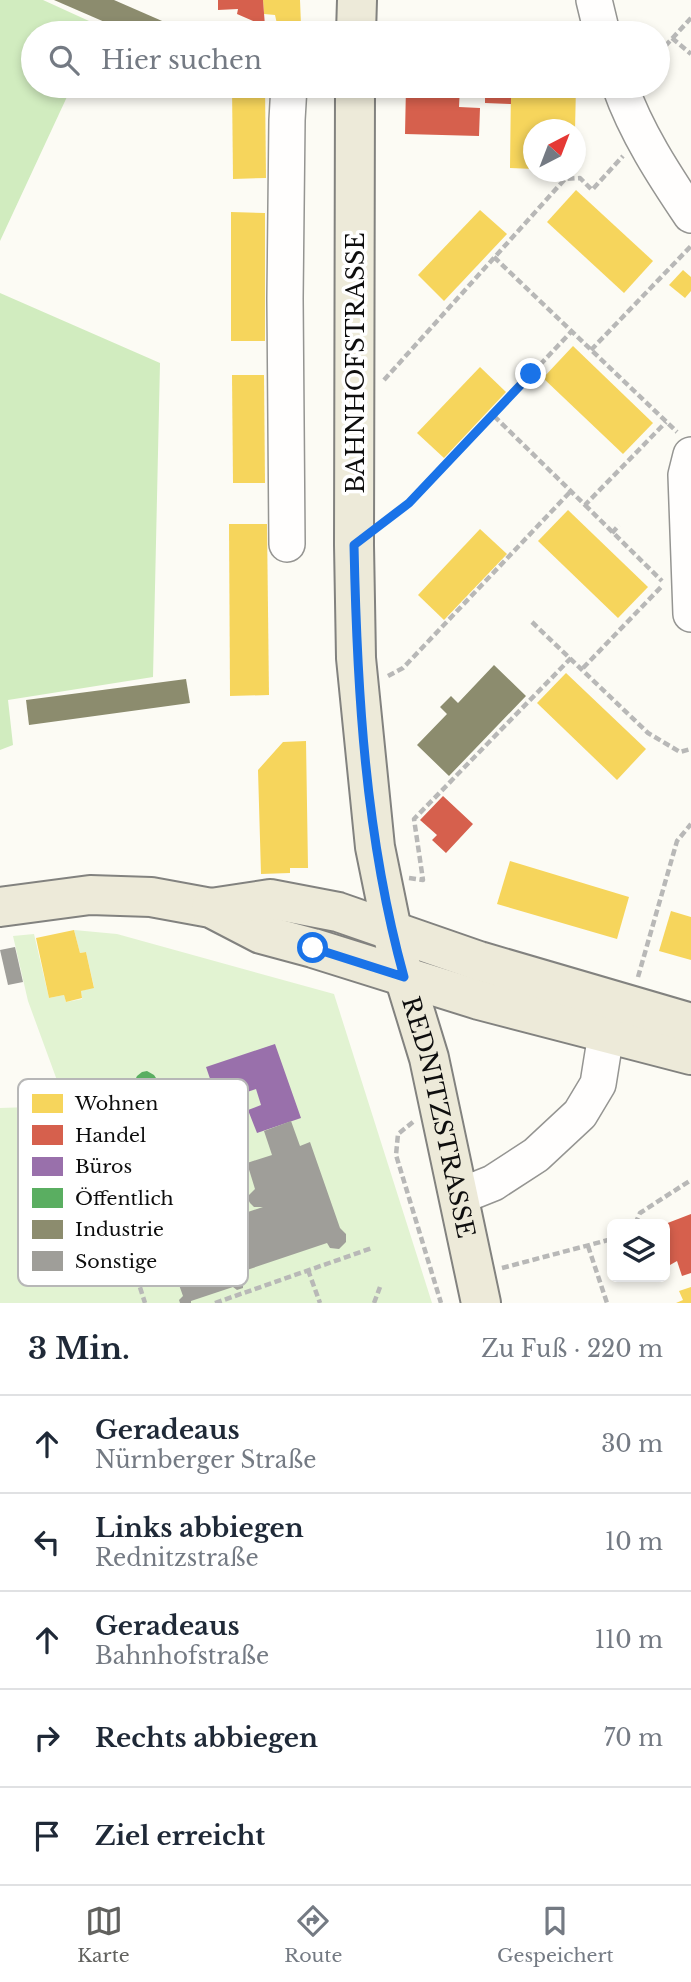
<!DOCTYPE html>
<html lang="de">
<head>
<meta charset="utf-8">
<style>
  :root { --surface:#fff; --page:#f6f6f7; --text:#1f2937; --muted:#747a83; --line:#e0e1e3; --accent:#61615e }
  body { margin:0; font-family:"Libre Baskerville",serif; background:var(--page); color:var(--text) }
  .controls { position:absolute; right:21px; bottom:21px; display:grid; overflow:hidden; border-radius:10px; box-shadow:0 4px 10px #0003 }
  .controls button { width:63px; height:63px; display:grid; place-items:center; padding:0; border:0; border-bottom:2px solid var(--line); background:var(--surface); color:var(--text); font:35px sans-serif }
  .compass { position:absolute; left:523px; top:119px; width:63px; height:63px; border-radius:50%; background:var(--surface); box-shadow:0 4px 10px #0003; rotate:42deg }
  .stop { position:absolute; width:21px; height:21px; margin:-16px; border:5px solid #1a73e8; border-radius:50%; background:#fff }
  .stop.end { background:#1a73e8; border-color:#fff; box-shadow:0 2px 7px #0008 }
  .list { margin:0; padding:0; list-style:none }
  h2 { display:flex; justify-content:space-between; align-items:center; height:91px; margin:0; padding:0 28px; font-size:30px }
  h2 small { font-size:23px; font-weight:400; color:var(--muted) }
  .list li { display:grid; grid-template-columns:46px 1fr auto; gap:21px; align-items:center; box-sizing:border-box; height:98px; padding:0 28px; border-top:2px solid var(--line) }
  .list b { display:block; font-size:26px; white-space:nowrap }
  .list p { margin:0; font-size:23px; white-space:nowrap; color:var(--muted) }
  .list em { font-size:23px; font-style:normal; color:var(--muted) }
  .icon { flex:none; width:38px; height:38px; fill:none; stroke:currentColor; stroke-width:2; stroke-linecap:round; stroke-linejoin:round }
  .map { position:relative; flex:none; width:691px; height:1303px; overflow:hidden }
  .search { position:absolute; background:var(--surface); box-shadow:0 4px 10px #0003; left:21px; right:21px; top:21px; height:77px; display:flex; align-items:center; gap:18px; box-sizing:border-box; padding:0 24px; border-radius:38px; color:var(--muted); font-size:26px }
  .sheet { height:581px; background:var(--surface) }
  nav { display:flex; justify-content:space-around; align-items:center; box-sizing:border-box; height:98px; border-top:2px solid var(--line); background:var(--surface); font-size:19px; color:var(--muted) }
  nav a { display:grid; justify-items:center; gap:4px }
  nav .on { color:var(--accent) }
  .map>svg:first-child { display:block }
  .green { fill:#e2f3d2 }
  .forest { fill:#d1ecbf }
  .homes { fill:#f6d55c }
  .shops { fill:#d6604d }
  .offices { fill:#9970ab }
  .public { fill:#5aae61 }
  .industry { fill:#8c8c6e }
  .building { fill:#9f9e99 }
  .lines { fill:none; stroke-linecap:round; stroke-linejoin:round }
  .minor-casing { stroke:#959592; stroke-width:38 }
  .major-casing { stroke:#82827f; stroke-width:42 }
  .path { stroke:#b8b8b7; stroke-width:4.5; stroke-dasharray:7 3.5; stroke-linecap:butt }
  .minor { stroke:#fffefd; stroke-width:35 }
  .major { stroke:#edead9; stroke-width:38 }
  .route { stroke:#1a73e8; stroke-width:9 }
  .labels { text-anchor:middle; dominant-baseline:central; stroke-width:7; stroke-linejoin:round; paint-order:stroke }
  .street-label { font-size:24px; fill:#0e0e0e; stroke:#fff }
  .key { fill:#fff; stroke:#b7b7b7; stroke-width:2 }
  .key-label { font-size:19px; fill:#0e0e0e }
</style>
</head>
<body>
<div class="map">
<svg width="691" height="1303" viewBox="0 0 691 1303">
  <rect width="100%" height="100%" fill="#fcfbf4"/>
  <polygon class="green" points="74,930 117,934 334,994 432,1303 0,1303 0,1108 31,1107 62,1094 28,1001 13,936 34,934 49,998 64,995 66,1002 82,999 81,991 94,987 86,952 80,953"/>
  <g class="forest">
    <polygon points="0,0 43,0 100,26 97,33 33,33 33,86 72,86 0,241"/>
    <polygon points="0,293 160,363 153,677 8,700 13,745 0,750"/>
  </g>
  <g class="homes">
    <polygon points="263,0 300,0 301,25 277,24 275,15 264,14"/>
    <polygon points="232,86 265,86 266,178 233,179"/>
    <polygon points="511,86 576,86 575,130 534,130 534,169 510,168"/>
    <polygon points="576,190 653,261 624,293 547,222"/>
    <polygon points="480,210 507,234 444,301 418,275"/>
    <polygon points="231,212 265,213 265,341 231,341"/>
    <polygon points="683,270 691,277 691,291 685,298 669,285"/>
    <polygon points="573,346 653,423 623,454 543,378"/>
    <polygon points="480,367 506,392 444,458 417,433"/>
    <polygon points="232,375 264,375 265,483 233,483"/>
    <polygon points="568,510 648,587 618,618 538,541"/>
    <polygon points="229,524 267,524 269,695 230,696"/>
    <polygon points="480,529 507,554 444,620 418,595"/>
    <polygon points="566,673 646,749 617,780 537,703"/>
    <polygon points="306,741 308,868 290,868 290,873 261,874 258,770 283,742"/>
    <polygon points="510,861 629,897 617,939 497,904"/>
    <polygon points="671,911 691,917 691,960 659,951"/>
    <polygon points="74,930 80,953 86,952 94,988 81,991 82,998 66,1002 64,995 49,998 36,938"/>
    <polygon points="691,1287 691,1303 676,1303 683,1300 679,1291"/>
  </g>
  <g class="shops">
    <polygon points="218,0 263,0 265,26 237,14 238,9 218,10"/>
    <polygon points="406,86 460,86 459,107 480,108 479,136 405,134"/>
    <polygon points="485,86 511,86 511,104 485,103"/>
    <polygon points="443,796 473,824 446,853 432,840 437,835 420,820"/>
    <polygon points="691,1214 691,1273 682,1276 677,1261 670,1265 665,1249 665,1224"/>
  </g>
  <polygon class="offices" points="275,1044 301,1118 257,1133 248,1110 261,1105 256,1089 218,1102 206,1067"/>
  <polygon class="public" points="147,1071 154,1075 158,1081 162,1079 173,1113 142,1123 131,1090 135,1088 134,1082 137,1076 142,1072"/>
  <g class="industry">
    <polygon points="54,0 114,0 169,24 164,33 130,33"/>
    <polygon points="494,665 526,696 449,776 417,745 447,714 440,707 451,696 458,703"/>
    <polygon points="186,679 190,703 29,725 26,700"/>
  </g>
  <g class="building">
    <polygon points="15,947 23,982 8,985 0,950"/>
    <polygon points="172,1113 196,1181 200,1180 198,1171 215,1165 223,1189 218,1191 227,1219 263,1207 254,1207 250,1203 247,1197 255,1189 247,1163 272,1155 264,1131 291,1121 300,1146 310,1142 340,1228 346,1234 346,1242 339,1249 330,1248 327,1243 235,1274 236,1278 243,1279 243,1288 237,1290 233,1287 191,1301 191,1303 180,1303 179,1300 183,1296 174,1271 168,1269 167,1264 169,1260 175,1258 179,1263 190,1260 164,1192 168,1191 144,1122"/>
  </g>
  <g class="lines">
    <g class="minor-casing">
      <g id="minor">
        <polyline points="594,0 602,33"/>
        <path d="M620 86C636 132 664 175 691 215"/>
        <polyline points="691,455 686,475 691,614"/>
        <polyline points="287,544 285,299 287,120 289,86"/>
        <polyline points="458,1197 493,1183 536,1155 580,1114 598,1084 606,1034"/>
      </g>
    </g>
    <g class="major-casing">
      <g id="major">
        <polyline points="356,33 357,0"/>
        <path id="s1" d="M355 86 354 545 356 658 375 847 396 950 429 1058 481 1303"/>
        <polyline points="0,907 90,895 151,897 211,908 261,934 313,948 479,1000 691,1055"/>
        <polyline points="211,908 270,899 338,912 479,961 691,1023"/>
      </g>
    </g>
    <g class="path">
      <polyline points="672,38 691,54"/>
      <polyline points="658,54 691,18"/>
      <polyline points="494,257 677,432"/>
      <polyline points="591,350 691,246"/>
      <polyline points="384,380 565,179 580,178 592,190 623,156"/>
      <polyline points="494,416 585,505 666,422"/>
      <polyline points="585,505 662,581"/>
      <polyline points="385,521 409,503 571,332"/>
      <polyline points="612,533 619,525"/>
      <polyline points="532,622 648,733 680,752 691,749"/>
      <polyline points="583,668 661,587"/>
      <polyline points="388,676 403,668 570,492"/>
      <polyline points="409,878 423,880 414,819 571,658"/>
      <polyline points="638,977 677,841 691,824"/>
      <polyline points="64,1084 94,1178 108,1187 145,1303"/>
      <polyline points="413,1122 398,1134 396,1155 441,1303"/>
      <polyline points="635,1224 640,1213 691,1180"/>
      <polyline points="588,1246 607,1303"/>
      <polyline points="502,1268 612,1239"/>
      <polyline points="308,1270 320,1303"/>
      <polyline points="215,1303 372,1248"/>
      <polyline points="374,1303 380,1287"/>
    </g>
    <use href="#minor" class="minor"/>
    <use href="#major" class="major"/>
  </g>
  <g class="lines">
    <path class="route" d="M313 948 404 977C365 836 357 690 354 545L409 503 531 374"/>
  </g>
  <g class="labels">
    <g class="street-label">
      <text transform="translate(355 363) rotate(-90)">BAHNHOFSTRASSE</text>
      <text stroke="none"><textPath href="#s1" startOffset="1040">REDNITZSTRASSE</textPath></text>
    </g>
  </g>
  <rect x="18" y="1079" width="230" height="207" rx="10" class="key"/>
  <rect x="32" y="1094" width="31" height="19" fill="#f6d55c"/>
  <rect x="32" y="1125" width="31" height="20" fill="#d6604d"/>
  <rect x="32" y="1157" width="31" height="19" fill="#9970ab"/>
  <rect x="32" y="1188" width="31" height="20" fill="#5aae61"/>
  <rect x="32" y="1220" width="31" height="19" fill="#8c8c6e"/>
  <rect x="32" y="1251" width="31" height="20" fill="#9f9e99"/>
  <g class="key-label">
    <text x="75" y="1110">Wohnen</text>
    <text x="75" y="1142">Handel</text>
    <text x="75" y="1173">Büros</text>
    <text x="75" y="1205">Öffentlich</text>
    <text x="75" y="1236">Industrie</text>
    <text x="75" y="1268">Sonstige</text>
  </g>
</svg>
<div class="controls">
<button><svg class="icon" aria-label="layers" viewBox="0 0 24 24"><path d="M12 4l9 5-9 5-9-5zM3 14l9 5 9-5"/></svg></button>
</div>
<svg class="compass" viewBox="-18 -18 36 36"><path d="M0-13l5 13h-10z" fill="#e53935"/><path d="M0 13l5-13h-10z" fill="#747a83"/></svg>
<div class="stop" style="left:313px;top:948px"></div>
<div class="stop end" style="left:531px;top:374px"></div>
<div class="search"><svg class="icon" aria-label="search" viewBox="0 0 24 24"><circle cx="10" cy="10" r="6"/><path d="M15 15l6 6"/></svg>Hier suchen</div>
</div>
<section class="sheet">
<h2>3 Min.<small>Zu Fuß · 220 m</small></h2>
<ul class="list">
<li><svg class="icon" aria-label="ahead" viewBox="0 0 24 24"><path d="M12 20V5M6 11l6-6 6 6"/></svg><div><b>Geradeaus</b><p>Nürnberger Straße</p></div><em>30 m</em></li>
<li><svg class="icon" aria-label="left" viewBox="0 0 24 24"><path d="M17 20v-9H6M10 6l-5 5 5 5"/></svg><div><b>Links abbiegen</b><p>Rednitzstraße</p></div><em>10 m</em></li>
<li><svg class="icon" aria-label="ahead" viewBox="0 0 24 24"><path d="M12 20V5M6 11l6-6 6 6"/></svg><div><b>Geradeaus</b><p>Bahnhofstraße</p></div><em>110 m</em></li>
<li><svg class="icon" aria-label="right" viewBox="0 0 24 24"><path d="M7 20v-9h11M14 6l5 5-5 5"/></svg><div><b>Rechts abbiegen</b></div><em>70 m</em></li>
<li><svg class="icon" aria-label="arrive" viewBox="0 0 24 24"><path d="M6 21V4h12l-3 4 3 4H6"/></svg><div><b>Ziel erreicht</b></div></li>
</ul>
</section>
<nav>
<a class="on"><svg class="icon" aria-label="map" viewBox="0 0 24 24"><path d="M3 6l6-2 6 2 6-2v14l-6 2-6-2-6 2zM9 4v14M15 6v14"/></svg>Karte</a>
<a><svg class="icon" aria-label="directions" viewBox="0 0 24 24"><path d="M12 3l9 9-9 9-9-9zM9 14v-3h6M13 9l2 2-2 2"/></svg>Route</a>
<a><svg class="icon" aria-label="saved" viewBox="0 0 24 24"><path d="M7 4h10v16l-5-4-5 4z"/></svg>Gespeichert</a>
</nav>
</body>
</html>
